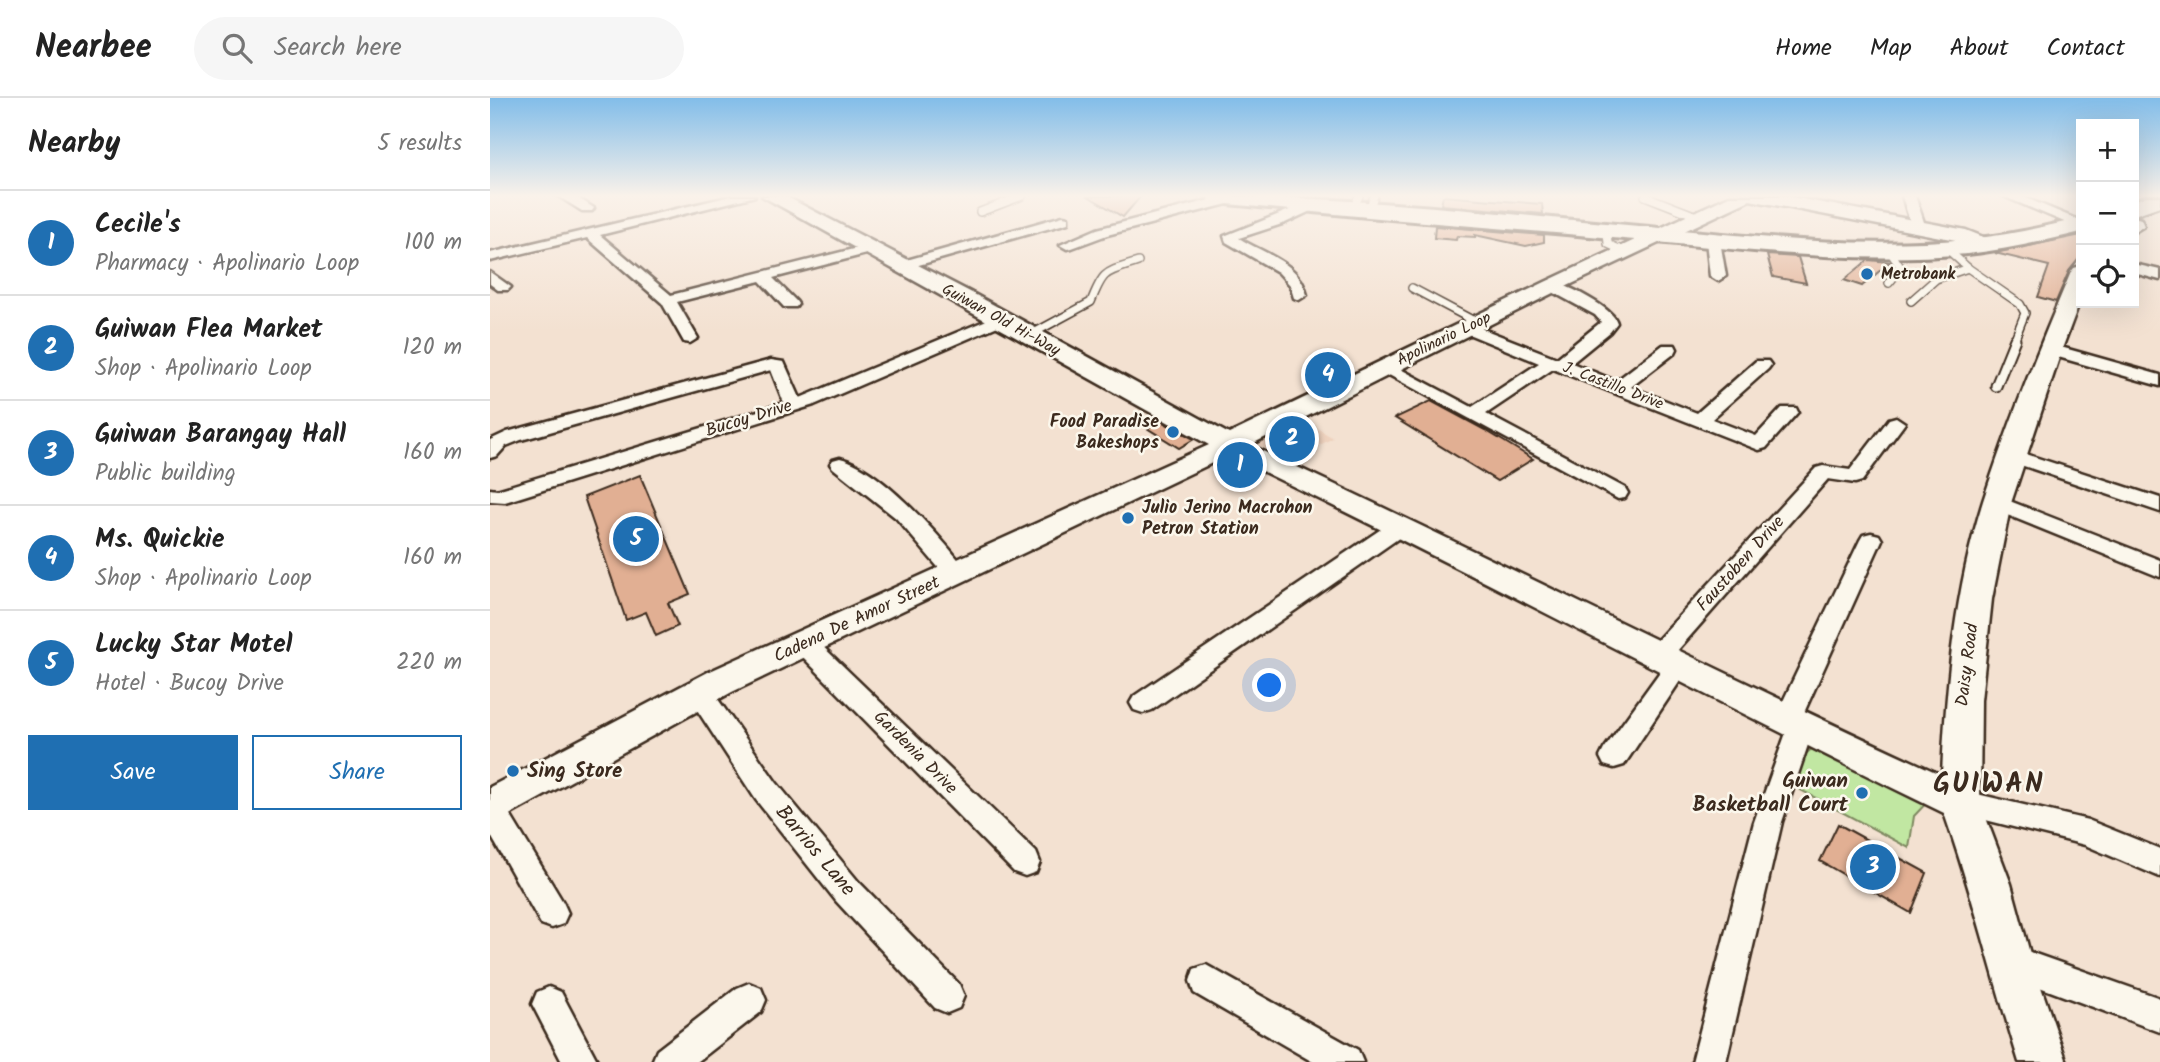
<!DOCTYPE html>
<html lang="en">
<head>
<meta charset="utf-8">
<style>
  :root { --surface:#fff; --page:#f6f6f6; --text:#222; --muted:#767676; --line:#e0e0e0; --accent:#1f6fb2 }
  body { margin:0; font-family:Kalam,sans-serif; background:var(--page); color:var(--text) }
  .controls { position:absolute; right:21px; top:21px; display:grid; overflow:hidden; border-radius:0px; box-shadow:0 7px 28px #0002 }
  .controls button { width:63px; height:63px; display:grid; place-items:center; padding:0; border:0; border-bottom:2px solid var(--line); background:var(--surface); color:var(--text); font:35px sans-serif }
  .you { position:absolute; left:780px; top:588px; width:24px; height:24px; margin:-18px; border:5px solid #fff; border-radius:50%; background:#1a73e8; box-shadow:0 0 0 10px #1a73e833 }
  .badge { display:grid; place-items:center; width:46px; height:46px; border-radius:50%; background:var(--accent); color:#fff; font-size:23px; font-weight:700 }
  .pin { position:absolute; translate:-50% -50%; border:4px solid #fff; box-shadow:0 2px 7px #0006 }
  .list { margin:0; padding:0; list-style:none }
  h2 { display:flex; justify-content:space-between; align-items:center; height:91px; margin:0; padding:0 28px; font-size:30px }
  h2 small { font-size:23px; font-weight:400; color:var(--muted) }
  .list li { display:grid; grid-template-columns:46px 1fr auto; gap:21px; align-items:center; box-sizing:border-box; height:105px; padding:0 28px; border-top:2px solid var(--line) }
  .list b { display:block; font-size:26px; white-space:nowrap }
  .list p { margin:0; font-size:23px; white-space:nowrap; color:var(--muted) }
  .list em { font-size:23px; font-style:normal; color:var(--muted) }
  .actions { display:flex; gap:14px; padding:21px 28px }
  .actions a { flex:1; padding:16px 0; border:2px solid var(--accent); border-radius:0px; text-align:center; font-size:24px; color:var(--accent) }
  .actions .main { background:var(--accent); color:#fff }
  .icon { flex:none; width:38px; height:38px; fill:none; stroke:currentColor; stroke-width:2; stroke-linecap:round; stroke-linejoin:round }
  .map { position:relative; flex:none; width:1670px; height:964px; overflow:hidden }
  header { display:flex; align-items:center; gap:42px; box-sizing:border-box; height:98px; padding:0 35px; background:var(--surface); border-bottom:2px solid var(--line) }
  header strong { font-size:33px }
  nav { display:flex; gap:38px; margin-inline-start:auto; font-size:24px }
  .search { width:490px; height:63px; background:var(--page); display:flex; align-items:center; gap:18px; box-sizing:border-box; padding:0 24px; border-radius:38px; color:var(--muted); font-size:26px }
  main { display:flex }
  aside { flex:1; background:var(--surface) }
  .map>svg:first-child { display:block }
  .built { fill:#eed2be }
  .green { fill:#c1e7a2; stroke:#7e8860; stroke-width:2 }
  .building { fill:#e1af93; stroke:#3b2a1e; stroke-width:2 }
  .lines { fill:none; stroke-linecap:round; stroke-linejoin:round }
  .lane-far1-casing { stroke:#3b2a1e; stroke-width:10 }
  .lane-casing { stroke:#3b2a1e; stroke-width:13 }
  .street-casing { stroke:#3b2a1e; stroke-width:5 }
  .secondary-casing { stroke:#3b2a1e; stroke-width:5 }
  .highway-casing { stroke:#3b2a1e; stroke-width:6 }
  .lane-far1 { stroke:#fbf7ec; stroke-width:7 }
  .lane { stroke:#fbf7ec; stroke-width:9 }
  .street { fill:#fbf7ec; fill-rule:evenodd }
  .secondary { fill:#fbf7ec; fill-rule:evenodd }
  .highway { fill:#fbf7ec; fill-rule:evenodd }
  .poi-dot { fill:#1f6fb2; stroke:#fbf7ec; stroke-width:2.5 }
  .labels { text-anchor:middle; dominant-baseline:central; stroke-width:5; stroke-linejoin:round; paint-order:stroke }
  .far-poi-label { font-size:16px; font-weight:bold; fill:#3b2a1e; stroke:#fbf7ec; text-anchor:start }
  .far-street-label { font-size:16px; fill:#3b2a1e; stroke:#fbf7ec }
  .street-label { font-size:18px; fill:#3b2a1e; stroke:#fbf7ec }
  .poi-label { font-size:18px; font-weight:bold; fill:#3b2a1e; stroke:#fbf7ec; text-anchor:end }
  .near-poi-label { font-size:21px; font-weight:bold; fill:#3b2a1e; stroke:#fbf7ec; text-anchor:start }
  .near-street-label { font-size:21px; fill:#3b2a1e; stroke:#fbf7ec }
  .near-district-label { font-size:28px; font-weight:bold; letter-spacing:2px; fill:#3b2a1e; stroke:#fbf7ec }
</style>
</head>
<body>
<header>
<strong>Nearbee</strong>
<div class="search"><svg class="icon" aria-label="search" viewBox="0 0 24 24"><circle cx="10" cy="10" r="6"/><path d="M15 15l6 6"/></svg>Search here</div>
<nav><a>Home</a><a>Map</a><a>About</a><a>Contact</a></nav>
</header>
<main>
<aside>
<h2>Nearby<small>5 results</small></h2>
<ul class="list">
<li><span class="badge">1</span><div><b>Cecile's</b><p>Pharmacy · Apolinario Loop</p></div><em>100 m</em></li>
<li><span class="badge">2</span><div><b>Guiwan Flea Market</b><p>Shop · Apolinario Loop</p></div><em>120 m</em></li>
<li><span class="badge">3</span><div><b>Guiwan Barangay Hall</b><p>Public building</p></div><em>160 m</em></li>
<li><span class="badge">4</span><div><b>Ms. Quickie</b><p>Shop · Apolinario Loop</p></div><em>160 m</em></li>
<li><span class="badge">5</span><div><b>Lucky Star Motel</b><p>Hotel · Bucoy Drive</p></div><em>220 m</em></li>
</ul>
<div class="actions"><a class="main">Save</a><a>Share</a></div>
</aside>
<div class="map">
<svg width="1670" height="964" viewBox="0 0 1670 964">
  <rect width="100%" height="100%" fill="#f3e1d1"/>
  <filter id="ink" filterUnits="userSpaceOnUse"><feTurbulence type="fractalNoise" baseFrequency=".0143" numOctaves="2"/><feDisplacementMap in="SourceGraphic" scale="14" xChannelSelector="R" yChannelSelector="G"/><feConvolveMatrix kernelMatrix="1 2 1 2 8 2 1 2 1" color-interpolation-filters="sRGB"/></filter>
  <g filter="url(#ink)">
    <polygon class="built" points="810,319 843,340 800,363 760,343"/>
    <polygon class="green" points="1330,644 1441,700 1424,718 1419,750 1305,689 1312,659"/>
    <g class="building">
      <polygon points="598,98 651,98 633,119"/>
      <polygon points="953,98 1052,106 1053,116 951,107"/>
      <polygon points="945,128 1054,137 1054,144 1036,148 985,137 985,139 967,138 966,142 944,140"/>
      <polygon points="1591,137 1591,158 1579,173 1566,204 1548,199 1559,168 1505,155"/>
      <polygon points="1277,157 1308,159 1316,185 1283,179"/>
      <polygon points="1378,162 1400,164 1372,188 1354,182"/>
      <polygon points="941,303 995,332 1043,361 1007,383 905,320"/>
      <polygon points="671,323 704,341 689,350 657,330"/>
      <polygon points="150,377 200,496 178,505 188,528 166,538 156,514 136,522 94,399"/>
      <polygon points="1348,726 1437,775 1421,815 1330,763"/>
    </g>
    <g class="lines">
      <g class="lane-far1-casing">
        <g id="lane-far1">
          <polyline points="1155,98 1209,119"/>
          <polyline points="863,111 869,98"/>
          <polyline points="879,112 884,98"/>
          <polyline points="490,114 532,98"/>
          <polyline points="1117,133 1118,146 1136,154"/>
          <polyline points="1456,150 1478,170 1530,206 1535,215 1524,243"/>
          <polyline points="1399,152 1411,170 1399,185"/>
          <polyline points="922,190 988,225"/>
          <polyline points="1421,203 1446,181 1478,170"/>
          <path d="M540 237 601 204C614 171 615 175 648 164"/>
        </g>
      </g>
      <g class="lane-casing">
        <g id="lane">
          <polyline points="829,266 863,286"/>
          <polyline points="1506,288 1525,241"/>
        </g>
      </g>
      <g class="street-casing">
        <g id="street">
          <polygon points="68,98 85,98 104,110 102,113 92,113"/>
          <polygon points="241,98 265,98 110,137 181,197 379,147 386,151 384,154 283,180 306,203 308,206 306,209 294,209 270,183 187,204 208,240 200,245 194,244 172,205 97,140 0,163 0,155"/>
          <polygon points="735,98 751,100 749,103 617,137 582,150 577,151 570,147 607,131"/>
          <polygon points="1412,98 1425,98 1436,130 1434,133 1424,133 1422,130"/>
          <polygon points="1513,98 1531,98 1591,123 1591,131"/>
          <path d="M822 103 829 107 827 110 795 125 749 140C774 156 810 164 817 197L809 202 804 200 800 187 788 174 736 144 734 138Z"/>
          <polygon points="573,118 578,119 578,125 411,172 404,168 406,165"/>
          <polygon points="1223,139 1230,143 1236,178 1228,183 1220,178 1216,143"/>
          <polygon points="1644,166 1670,172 1670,182 1644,175"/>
          <polygon points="0,174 21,189 18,192 8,192 0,186"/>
          <path d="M1062 183C1077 187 1124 210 1127 225L1120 234 1082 265 1126 283 1173 247H1185L1187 251 1185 255 1141 289 1207 315 1266 263H1278L1281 267 1278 271 1222 321 1266 338 1292 310H1306L1308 314 1276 350 1269 352 1063 271 996 316 1135 390 1138 395 1135 400 1128 401 886 270 895 265 901 266 982 309 1049 265 971 233 969 230 971 227H983L1067 260 1111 224 1105 217 1057 191 1054 188 1057 185Z"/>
          <polygon points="511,216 517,218 519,221 517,224 324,307 15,404 0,403 0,391 7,392 294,305 281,272 31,342 16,348 7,358 0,360 0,342 17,334 281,262 294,264 310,300"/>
          <polygon points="1560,246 1670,277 1670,288 1554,255 1552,251 1554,247"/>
          <polygon points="1406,319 1415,325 1372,383 1365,385 1338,381 1180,561 1188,559 1197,561 1200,568 1134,667 1124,670 1114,667 1110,659 1114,651 1177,564 1168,567 1159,565 1156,558 1159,551 1326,370 1333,368 1360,372 1399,321"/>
          <polygon points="1523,352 1670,400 1670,414 1516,362 1513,358 1516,354"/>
          <path d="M350 360C390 370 450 438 475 470L478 476 475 482 467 484 459 482 406 420 343 370 340 366 343 362Z"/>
          <polygon points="1507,398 1670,462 1670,479 1500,410 1497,405 1500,400"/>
          <polygon points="911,421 919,423 922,428 919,433 662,612 653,615 644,612 640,605 644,598 903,423"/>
          <polygon points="1381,435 1389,437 1392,442 1312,619 1320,621 1324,629 1292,724 1236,964 1202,964 1264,724 1297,632 1288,629 1284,622 1370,442 1373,437"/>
          <polygon points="315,537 324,540 546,754 550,764 546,774 535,778 524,774 306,552 303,546 306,540"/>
          <polygon points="209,584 218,587 286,684 368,783 469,886 474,898 469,910 457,915 445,910 346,803 266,702 200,601 196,594 200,587"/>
          <polygon points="1470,692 1598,722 1670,751 1670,779 1595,747 1460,713 1456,704 1460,695"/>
          <polygon points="0,697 10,700 73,804 78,815 73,826 62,830 51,826 0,736"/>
          <polygon points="1520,847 1670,900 1670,934 1509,874 1504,863 1509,852"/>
          <polygon points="716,867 868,952 873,964 823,964 704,895 700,883 704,871"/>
          <polygon points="259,885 271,890 276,902 271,914 207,964 162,964 167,952 247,890"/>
          <polygon points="59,889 71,894 108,964 72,964 42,906 47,894"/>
        </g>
      </g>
      <g class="secondary-casing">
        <g id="secondary">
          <path d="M272 98H295L484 196 739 336 1055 184 1239 98H1296L1476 132 1501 142 1504 146 1501 150 1494 152 1471 143 1260 102 1069 192 760 347C992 454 1220 571 1452 677 1456 586 1465 491 1493 403 1518 326 1549 249 1581 174L1584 170 1591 168V200L1572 251 1521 405 1502 501 1491 602 1490 704 1521 786 1542 863 1577 964H1529C1503 881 1483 797 1454 715 1214 599 980 473 739 357L242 594 14 720 0 725V689L218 574 719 347Z"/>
          <polygon points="1644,119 1651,121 1654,128 1644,134"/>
        </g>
      </g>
      <g class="highway-casing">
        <g id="highway">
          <path d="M717 98C865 98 1013 116 1160 129 1265 139 1371 151 1477 141 1516 138 1553 129 1591 120V134C1553 143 1516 152 1477 156 1359 167 1241 150 1123 140 992 129 860 118 728 105L720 103Z"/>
          <polygon points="1656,98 1670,98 1670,108 1644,117 1644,103"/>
        </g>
      </g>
      <use href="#lane-far1" class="lane-far1"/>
      <use href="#lane" class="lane"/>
      <use href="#street" class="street"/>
      <use href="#secondary" class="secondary"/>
      <use href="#highway" class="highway"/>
    </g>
  </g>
  <linearGradient id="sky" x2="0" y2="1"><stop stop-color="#82bde9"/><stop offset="0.42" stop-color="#faf2ea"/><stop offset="1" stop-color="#faf2ea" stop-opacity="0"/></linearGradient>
  <rect width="1670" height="233" fill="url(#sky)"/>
  <g class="poi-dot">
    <circle cx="1377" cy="176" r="7"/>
    <circle cx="683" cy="334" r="7"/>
    <circle cx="638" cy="420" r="7"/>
    <circle cx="23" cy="673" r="7"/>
    <circle cx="1372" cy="695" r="7"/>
  </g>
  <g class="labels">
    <g class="far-poi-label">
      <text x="1391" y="176">Metrobank</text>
    </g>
    <g class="far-street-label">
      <text transform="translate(511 222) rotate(29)">Guiwan Old Hi-Way</text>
      <text transform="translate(954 241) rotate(-26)">Apolinario Loop</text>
      <text transform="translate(1123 288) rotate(21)">J. Castillo Drive</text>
    </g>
    <g class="street-label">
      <text transform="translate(259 321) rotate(-17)">Bucoy Drive</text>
      <text transform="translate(1251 466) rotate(-48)">Faustoben Drive</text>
      <text transform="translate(367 522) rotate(-25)">Cadena De Amor Street</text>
      <text transform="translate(1478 567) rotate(-83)">Daisy Road</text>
      <text transform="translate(425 655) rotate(45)">Gardenia Drive</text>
    </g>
    <g class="poi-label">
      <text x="669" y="324">Food Paradise<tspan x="669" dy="21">Bakeshops</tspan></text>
      <text x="652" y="410" text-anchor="start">Julio Jerino Macrohon<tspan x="652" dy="21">Petron Station</tspan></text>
    </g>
    <g class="near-poi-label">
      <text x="37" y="673">Sing Store</text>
      <text x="1358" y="683" text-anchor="end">Guiwan<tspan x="1358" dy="24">Basketball Court</tspan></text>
    </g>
    <g class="near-street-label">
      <text transform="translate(325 753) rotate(50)">Barrios Lane</text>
    </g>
    <g class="near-district-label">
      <text x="1499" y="686">GUIWAN</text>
    </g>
  </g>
</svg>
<div class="controls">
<button>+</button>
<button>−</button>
<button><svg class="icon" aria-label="locate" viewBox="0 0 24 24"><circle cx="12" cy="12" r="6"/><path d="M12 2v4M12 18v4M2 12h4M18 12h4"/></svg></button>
</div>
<div class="you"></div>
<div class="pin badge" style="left:750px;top:367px">1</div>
<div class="pin badge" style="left:802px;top:341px">2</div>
<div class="pin badge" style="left:1383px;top:769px">3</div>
<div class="pin badge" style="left:838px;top:277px">4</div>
<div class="pin badge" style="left:146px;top:441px">5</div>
</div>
</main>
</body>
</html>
